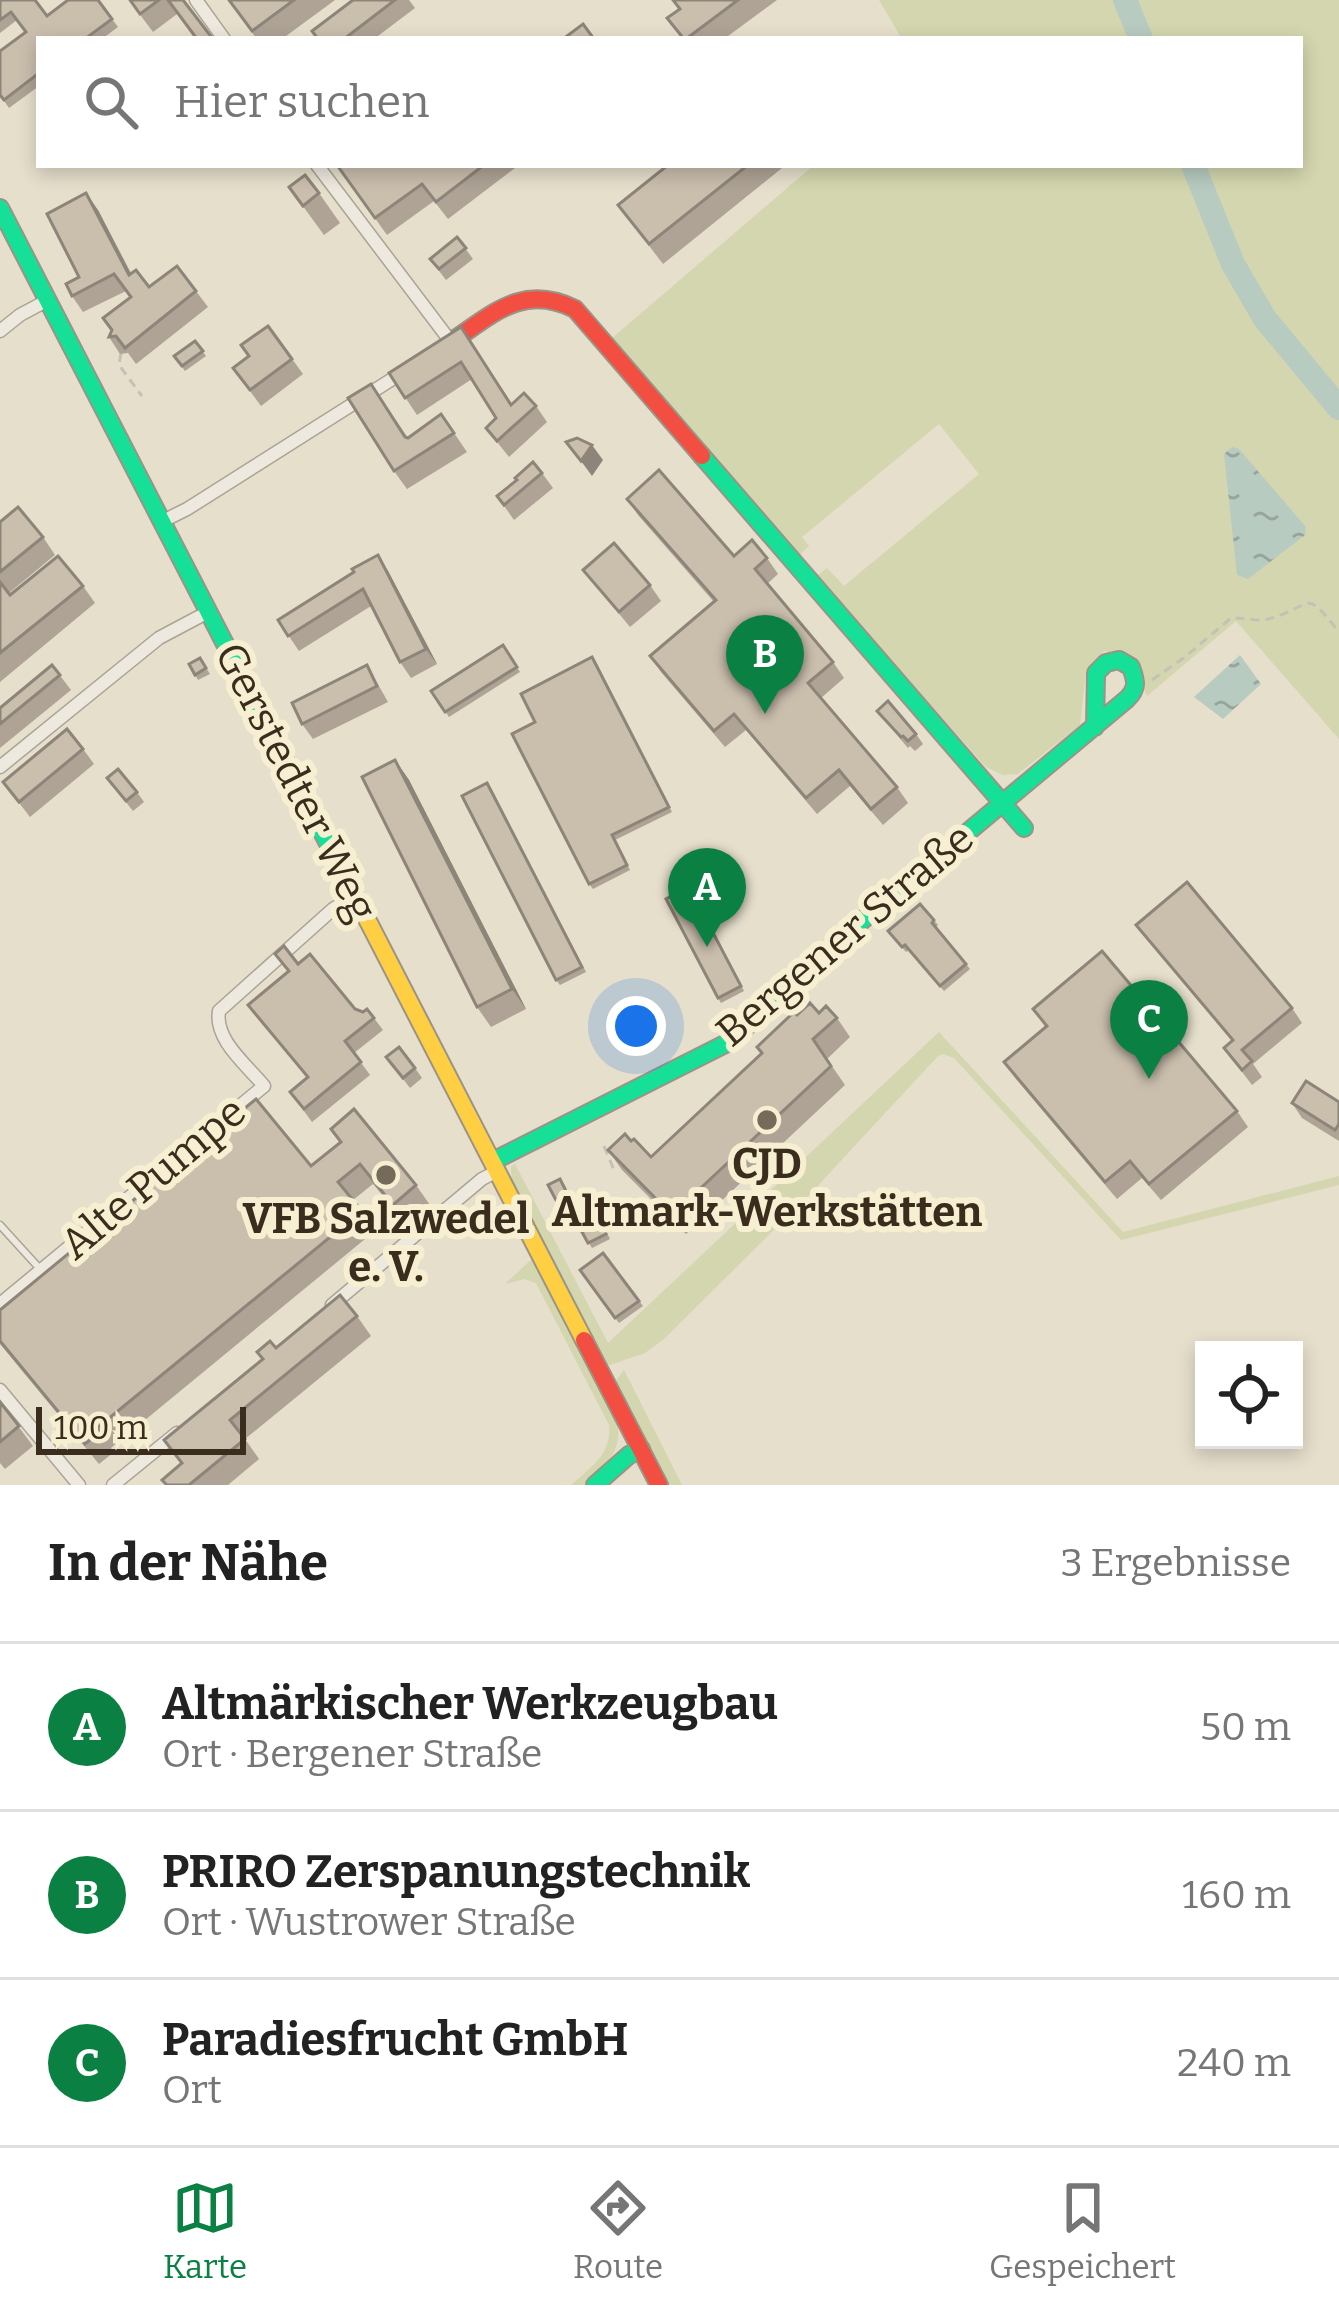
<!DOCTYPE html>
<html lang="de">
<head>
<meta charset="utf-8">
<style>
  :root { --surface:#fff; --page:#f2f2f2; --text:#222; --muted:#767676; --line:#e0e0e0; --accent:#0b8043 }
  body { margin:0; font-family:Bitter,serif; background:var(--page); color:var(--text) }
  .controls { position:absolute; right:36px; bottom:36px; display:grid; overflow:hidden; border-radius:0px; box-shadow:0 6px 18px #0003 }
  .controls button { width:108px; height:108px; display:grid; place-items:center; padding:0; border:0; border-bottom:3px solid var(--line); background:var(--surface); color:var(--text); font:60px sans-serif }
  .scale { position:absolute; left:36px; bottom:30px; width:210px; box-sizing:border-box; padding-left:12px; border:6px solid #3a2d1d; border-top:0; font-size:33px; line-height:42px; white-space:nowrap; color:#3a2d1d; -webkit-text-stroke:9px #f7efd2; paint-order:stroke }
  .you { position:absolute; left:636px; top:1026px; width:42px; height:42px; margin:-30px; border:9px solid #fff; border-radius:50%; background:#1a73e8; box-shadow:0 0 0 18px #1a73e833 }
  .badge { display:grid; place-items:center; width:78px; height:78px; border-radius:50%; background:var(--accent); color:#fff; font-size:39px; font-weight:700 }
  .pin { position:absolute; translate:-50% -99px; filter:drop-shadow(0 3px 6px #0008) }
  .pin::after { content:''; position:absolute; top:63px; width:42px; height:36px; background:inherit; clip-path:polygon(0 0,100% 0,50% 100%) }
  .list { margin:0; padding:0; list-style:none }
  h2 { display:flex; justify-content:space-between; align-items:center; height:156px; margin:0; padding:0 48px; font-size:51px }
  h2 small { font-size:39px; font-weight:400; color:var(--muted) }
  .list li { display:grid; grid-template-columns:78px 1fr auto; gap:36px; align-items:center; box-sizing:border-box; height:168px; padding:0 48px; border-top:3px solid var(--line) }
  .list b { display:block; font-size:45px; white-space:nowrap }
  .list p { margin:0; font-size:39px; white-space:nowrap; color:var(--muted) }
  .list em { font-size:39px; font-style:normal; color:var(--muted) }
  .icon { flex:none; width:66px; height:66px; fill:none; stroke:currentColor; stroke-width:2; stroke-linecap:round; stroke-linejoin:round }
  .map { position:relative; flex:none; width:1339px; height:1485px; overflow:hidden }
  .search { position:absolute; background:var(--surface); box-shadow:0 6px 18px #0003; left:36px; right:36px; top:36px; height:132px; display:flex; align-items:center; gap:30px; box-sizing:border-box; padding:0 42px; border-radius:0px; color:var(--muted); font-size:45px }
  .sheet { height:660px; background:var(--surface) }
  nav { display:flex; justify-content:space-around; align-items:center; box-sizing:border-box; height:168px; border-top:3px solid var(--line); background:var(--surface); font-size:33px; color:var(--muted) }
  nav a { display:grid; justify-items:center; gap:6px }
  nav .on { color:var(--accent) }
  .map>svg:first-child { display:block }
  .grass { fill:#d3d6ae }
  .water { fill:url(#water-ripples) }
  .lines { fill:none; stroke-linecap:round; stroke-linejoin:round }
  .river { stroke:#b8cbc1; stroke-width:24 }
  .lane-casing { stroke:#aba496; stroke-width:9 }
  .street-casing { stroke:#aba496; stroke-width:15 }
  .fast-casing { stroke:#9b9385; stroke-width:20 }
  .slow-casing { stroke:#9b9385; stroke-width:20 }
  .jam-casing { stroke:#9b9385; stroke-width:20 }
  .path { stroke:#c6c1b6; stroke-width:3; stroke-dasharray:9 6; stroke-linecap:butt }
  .lane { stroke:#ede9df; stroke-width:6 }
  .street { stroke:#ede9df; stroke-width:12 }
  .fast { stroke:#16e098; stroke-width:16 }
  .slow { stroke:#ffcf43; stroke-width:16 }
  .jam { stroke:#f24e42; stroke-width:16 }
  .wall { fill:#aea395 }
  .shaded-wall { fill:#8d8579 }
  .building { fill:#cabead; stroke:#8d8579; stroke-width:3 }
  .poi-dot { fill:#766b5a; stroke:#f7efd2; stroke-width:4.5 }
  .labels { text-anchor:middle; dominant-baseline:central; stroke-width:12; stroke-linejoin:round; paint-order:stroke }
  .street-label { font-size:42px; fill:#3a2d1d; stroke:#f7efd2 }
  .poi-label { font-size:42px; font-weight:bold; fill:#3a2d1d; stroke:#f7efd2 }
</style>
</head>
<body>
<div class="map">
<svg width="1339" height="1485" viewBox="0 0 1339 1485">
  <defs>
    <pattern id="water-ripples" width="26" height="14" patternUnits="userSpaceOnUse" patternTransform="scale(3)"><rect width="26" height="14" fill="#b8cbc1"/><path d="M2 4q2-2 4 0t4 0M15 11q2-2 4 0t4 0" fill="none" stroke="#97a59c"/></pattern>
  </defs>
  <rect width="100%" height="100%" fill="#e6dfcc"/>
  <g class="grass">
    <polygon points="879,0 1339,0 1339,739 1236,621 1147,696 1132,658 1104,651 1086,671 1080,725 1018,774 1003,775 986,767 816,577 827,568 844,586 979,474 939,424 802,537 809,546 798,556 611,339 814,165 1300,165 1300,39 902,39"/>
    <polygon points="939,1032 1123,1232 1339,1176 1339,1185 1121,1240 954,1058 943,1054 938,1056 812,1192 664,1339 645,1353 610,1365 604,1363 512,1185 511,1167 515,1164 608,1343"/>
    <path d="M534 1257 617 1419C623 1453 607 1463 584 1485H571C591 1467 612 1454 609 1425L536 1283 524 1279 505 1284Z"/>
    <polygon points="624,1370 682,1485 667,1485 615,1382"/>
  </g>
  <g class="water">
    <polygon points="1232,447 1239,449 1306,527 1305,535 1248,579 1237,575 1224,454"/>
    <polygon points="1240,655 1261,684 1223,719 1194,697"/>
  </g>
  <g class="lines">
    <g class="river">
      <polyline points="1125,0 1141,39"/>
      <polyline points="1193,165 1233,264 1265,319 1339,408"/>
    </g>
    <g class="lane-casing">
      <polyline id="lane" points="0,1225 41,1270"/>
    </g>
    <g class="street-casing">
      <g id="street">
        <polyline points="196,0 224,39"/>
        <polyline points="317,165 451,342 448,344"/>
        <polyline points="0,331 20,315 48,300"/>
        <polyline points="161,522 187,509 405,371"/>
        <polyline points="0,767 159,638 208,612"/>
        <path d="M0 1304 264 1086C247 1065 214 1040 219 1011L333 909 355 895"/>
        <polyline points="332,1305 482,1179 497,1171"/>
        <polyline points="0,1390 79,1485"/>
        <polyline points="113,1485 177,1433"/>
      </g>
    </g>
    <g class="fast-casing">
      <g id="fast">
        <polyline points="0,208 352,890"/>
        <polyline points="702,456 1024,828"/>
        <path d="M493 1161 731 1041 840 939 1127 699C1138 688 1136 681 1131 667L1119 660 1106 663 1096 673 1095 727"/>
        <polyline points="595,1485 629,1455 641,1449"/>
      </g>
    </g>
    <g class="slow-casing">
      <polyline id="slow" points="352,890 584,1340"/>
    </g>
    <g class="jam-casing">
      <g id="jam">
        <path d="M451 342C493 314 523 283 575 309L702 456"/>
        <polyline points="584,1340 659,1485"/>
      </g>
    </g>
    <g class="path">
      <polyline points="121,353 119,365 142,396"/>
      <path d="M1152 680 1185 657 1231 618C1245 617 1258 623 1272 618 1315 605 1303 587 1339 632"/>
      <polyline points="604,1146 614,1170"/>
    </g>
    <use href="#lane" class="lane"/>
    <use href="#street" class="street"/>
    <use href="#fast" class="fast"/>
    <use href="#slow" class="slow"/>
    <use href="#jam" class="jam"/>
  </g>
  <g class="wall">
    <polygon points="0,0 47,16 98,0 118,27 102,39 39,39 39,86 9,108 0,95 25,32 17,20 0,33"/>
    <polygon points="129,0 183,0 177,14 153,32"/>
    <polygon points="228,0 335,0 282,39 257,39"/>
    <polygon points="353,0 409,0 415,8 374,39 318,39"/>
    <polygon points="673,0 777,0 724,39 682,39 667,18 679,9"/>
    <polygon points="337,165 519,165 448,219 434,201 387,235"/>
    <polygon points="668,165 780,165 782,168 663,264 618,205"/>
    <polygon points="289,187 319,193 340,223 324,235"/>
    <polygon points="98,210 131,273 149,287 177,266 208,307 136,364 128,353 120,354 109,337 130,298 126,291 83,312 72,296 79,277"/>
    <polygon points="457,237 473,259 446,280 430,259"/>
    <polygon points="268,326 303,374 261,406 233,368 249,356"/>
    <polygon points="461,327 512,404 536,406 547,422 509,457 486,428 496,418 472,379 417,415 389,373"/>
    <polygon points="195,341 206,356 185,371 174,356"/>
    <polygon points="371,384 408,438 441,414 467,452 407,489 394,471"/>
    <polygon points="542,473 553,488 514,520 497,496 517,480"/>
    <polygon points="627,499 734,556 767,558 778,574 767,584 833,662 844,678 821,698 897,787 908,803 883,825 850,786 817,814 746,730 725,747 661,672 650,656 714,602 638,515"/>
    <polygon points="0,522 43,537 55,555 9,593 10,595 83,586 95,603 0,682"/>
    <polygon points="378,555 388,571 437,664 411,678 400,662 371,606 299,651 278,620"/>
    <polygon points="583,570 650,585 661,601 630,627"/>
    <polygon points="503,645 520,672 449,717 431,691"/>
    <polygon points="200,658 210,674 198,680 189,664"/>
    <polygon points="596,662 672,812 615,840 630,870 593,889 589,884 535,722"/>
    <polygon points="52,665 71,690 0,748 0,708"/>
    <polygon points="367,665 388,702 313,739 302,724"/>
    <polygon points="877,711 916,734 923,744 915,751 910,746 908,748"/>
    <polygon points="83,749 94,764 30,817 3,782"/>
    <polygon points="395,760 409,780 526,1009 491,1027 477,1007"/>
    <polygon points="107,778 137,792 144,802 133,811"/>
    <polygon points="491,788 586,972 560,985 556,980"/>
    <polygon points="689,887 744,991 721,1003 718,998"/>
    <polygon points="920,904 938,925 936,927 970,969 944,991 909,950 906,952 888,931"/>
    <polygon points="1136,925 1292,1008 1302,1023 1253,1064 1262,1077 1252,1085 1224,1048 1232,1041"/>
    <polygon points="275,954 298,964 355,1009 363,1012 367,1009 383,1030 354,1053 370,1075 312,1122 290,1092 307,1078 248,1005 288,972"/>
    <polygon points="1033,1009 1237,1111 1248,1127 1161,1200 1142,1178 1117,1199 1016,1079 1004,1062 1046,1028"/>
    <polygon points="819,1013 837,1018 850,1037 827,1059 845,1085 686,1234 622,1170 608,1150 651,1157 761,1054 757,1047 797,1015"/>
    <polygon points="386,1057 415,1068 422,1078 410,1088"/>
    <polygon points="1339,1102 1339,1141 1302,1118 1292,1103"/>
    <polygon points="331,1129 416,1185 430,1205 407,1224 373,1184 353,1200 376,1230 111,1448 114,1452 99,1464 0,1344 0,1310 311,1166 340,1142"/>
    <polygon points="564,1184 573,1204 561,1209 558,1204"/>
    <polygon points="604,1227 610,1239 592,1248 582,1232"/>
    <polygon points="603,1253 643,1306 619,1323 580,1270"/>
    <polygon points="357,1316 371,1336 245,1439 259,1459 228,1485 166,1485 181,1464 164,1440 276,1348"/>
    <polygon points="0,1402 33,1446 5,1469 0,1463"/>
  </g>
  <g class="shaded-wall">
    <polygon points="86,193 98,210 140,292 129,275"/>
    <polygon points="592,445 603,460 592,476 581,461"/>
    <polygon points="378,555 388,571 437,664 426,649"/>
    <polygon points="395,760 409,780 526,1009 512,989"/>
  </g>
  <g class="building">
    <polygon points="0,0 35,0 47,16 68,0 98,0 112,19 85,39 39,39 39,73 4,100 0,95 0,51 26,32 11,12 0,20"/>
    <polygon points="130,0 159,0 140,14"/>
    <polygon points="168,0 183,0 213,39 197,39"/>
    <polygon points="229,0 294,0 252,31"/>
    <polygon points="353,0 395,0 344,39 318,39 312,31"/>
    <polygon points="673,0 738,0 686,39 684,39 667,18 680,9"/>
    <polygon points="583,24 594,39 563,39"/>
    <polygon points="337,165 484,165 436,202 422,184 375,218"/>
    <polygon points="668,165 748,165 649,244 618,205"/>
    <polygon points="305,175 319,193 303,206 289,187"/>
    <polygon points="86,193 129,275 136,270 149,287 177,266 196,291 125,348 116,336 109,337 112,330 103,318 131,297 114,274 72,296 66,284 79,277 47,214"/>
    <polygon points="457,237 466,248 439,269 430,259"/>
    <polygon points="268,326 292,359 250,390 233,368 249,356 241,345"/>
    <polygon points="461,327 511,405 524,393 536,406 497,441 486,428 496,418 461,362 405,398 389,373"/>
    <polygon points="195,341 203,351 182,366 174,356"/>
    <polygon points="371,384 405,437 408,438 441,414 454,433 394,471 348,398"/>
    <polygon points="577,438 592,445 581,461 566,442"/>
    <polygon points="533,462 542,473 504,505 497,496 517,480 515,478"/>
    <polygon points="659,470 734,556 752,540 767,558 755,569 833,662 808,683 897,787 871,809 839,770 806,798 734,714 714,731 650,656 716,600 627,499"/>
    <polygon points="18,507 43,537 0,572 0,522"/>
    <polygon points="614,543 650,585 619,612 583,570"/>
    <polygon points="378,555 426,649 400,662 363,589 288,636 278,620 354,572 352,569"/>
    <polygon points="58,556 83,586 0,653 0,582 10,595"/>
    <polygon points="503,645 517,667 445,712 431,691"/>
    <polygon points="592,657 669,807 612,835 627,865 589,884 512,734 535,722 521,694"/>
    <polygon points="200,658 206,668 195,675 189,664"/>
    <polygon points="52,665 60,675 0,724 0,708"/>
    <polygon points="367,665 377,686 302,724 292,703"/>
    <polygon points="888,701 916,734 908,741 903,736 901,737 877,711"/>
    <polygon points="67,729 83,749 19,802 3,782"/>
    <polygon points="395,760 512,989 477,1007 362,777"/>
    <polygon points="118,769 137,792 126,801 107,778"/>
    <polygon points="487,783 582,967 556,980 462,796"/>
    <polygon points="1187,882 1292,1008 1242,1050 1252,1061 1242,1070 1224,1048 1233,1040 1136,925"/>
    <polygon points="689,887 741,986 718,998 666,899"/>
    <polygon points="920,904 934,920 932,923 966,964 940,986 905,945 902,947 888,931"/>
    <polygon points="284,946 298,964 310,954 355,1009 363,1012 367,1009 374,1018 345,1041 361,1062 304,1109 290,1092 308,1077 248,1005 289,971 275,954"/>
    <polygon points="1102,951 1237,1111 1149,1184 1130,1161 1105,1182 1004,1062 1047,1026 1033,1009"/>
    <polygon points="810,1003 819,1013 826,1006 837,1018 813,1039 831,1066 672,1215 608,1150 625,1134 631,1141 634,1139 651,1157 762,1053 757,1047 794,1012 797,1015"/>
    <polygon points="399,1047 415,1068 403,1078 386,1057"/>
    <polygon points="1306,1081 1339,1102 1339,1124 1335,1130 1292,1103"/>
    <polygon points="256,1099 311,1166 341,1142 331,1129 354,1109 416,1185 393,1205 360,1164 338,1182 362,1211 97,1428 100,1432 85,1444 0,1341 0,1310"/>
    <polygon points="560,1179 570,1199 558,1204 548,1185"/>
    <polygon points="601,1222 606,1234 588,1243 582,1232"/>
    <polygon points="603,1253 639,1301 615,1318 580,1270"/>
    <polygon points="340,1295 357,1316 230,1420 245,1439 189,1485 167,1485 162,1480 182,1463 164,1440 263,1359 257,1352 270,1341 276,1348"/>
    <polygon points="0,1402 19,1426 0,1442"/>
  </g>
  <g class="poi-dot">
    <circle cx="767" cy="1120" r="12"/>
    <circle cx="386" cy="1175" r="12"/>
  </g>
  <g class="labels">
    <g class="street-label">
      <text transform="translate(296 782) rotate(63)">Gerstedter Weg</text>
      <text transform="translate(845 935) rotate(-40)">Bergener Straße</text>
      <text transform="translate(153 1178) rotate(-40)">Alte Pumpe</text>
    </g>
    <g class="poi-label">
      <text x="767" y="1164">CJD<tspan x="767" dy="48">Altmark-Werkstätten</tspan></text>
      <text x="386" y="1219">VFB Salzwedel<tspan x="386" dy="48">e. V.</tspan></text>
    </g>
  </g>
</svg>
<div class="controls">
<button><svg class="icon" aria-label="locate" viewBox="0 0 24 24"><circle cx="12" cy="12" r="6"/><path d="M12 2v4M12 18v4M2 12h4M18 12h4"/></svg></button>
</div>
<div class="scale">100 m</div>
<div class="you"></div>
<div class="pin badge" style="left:707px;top:947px">A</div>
<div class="pin badge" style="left:765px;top:714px">B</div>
<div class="pin badge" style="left:1149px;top:1079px">C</div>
<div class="search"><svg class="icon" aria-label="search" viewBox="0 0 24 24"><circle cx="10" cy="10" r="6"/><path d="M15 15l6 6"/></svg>Hier suchen</div>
</div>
<section class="sheet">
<h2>In der Nähe<small>3 Ergebnisse</small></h2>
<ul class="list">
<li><span class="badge">A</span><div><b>Altmärkischer Werkzeugbau</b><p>Ort · Bergener Straße</p></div><em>50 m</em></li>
<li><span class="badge">B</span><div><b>PRIRO Zerspanungstechnik</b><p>Ort · Wustrower Straße</p></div><em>160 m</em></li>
<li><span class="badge">C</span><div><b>Paradiesfrucht GmbH</b><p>Ort</p></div><em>240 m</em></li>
</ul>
</section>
<nav>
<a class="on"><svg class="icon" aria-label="map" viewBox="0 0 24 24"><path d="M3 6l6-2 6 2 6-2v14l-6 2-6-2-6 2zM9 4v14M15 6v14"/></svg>Karte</a>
<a><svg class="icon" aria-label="directions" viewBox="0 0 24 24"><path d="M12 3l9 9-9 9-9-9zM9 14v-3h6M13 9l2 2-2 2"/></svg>Route</a>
<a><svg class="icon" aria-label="saved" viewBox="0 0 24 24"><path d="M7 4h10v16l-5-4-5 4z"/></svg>Gespeichert</a>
</nav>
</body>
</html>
